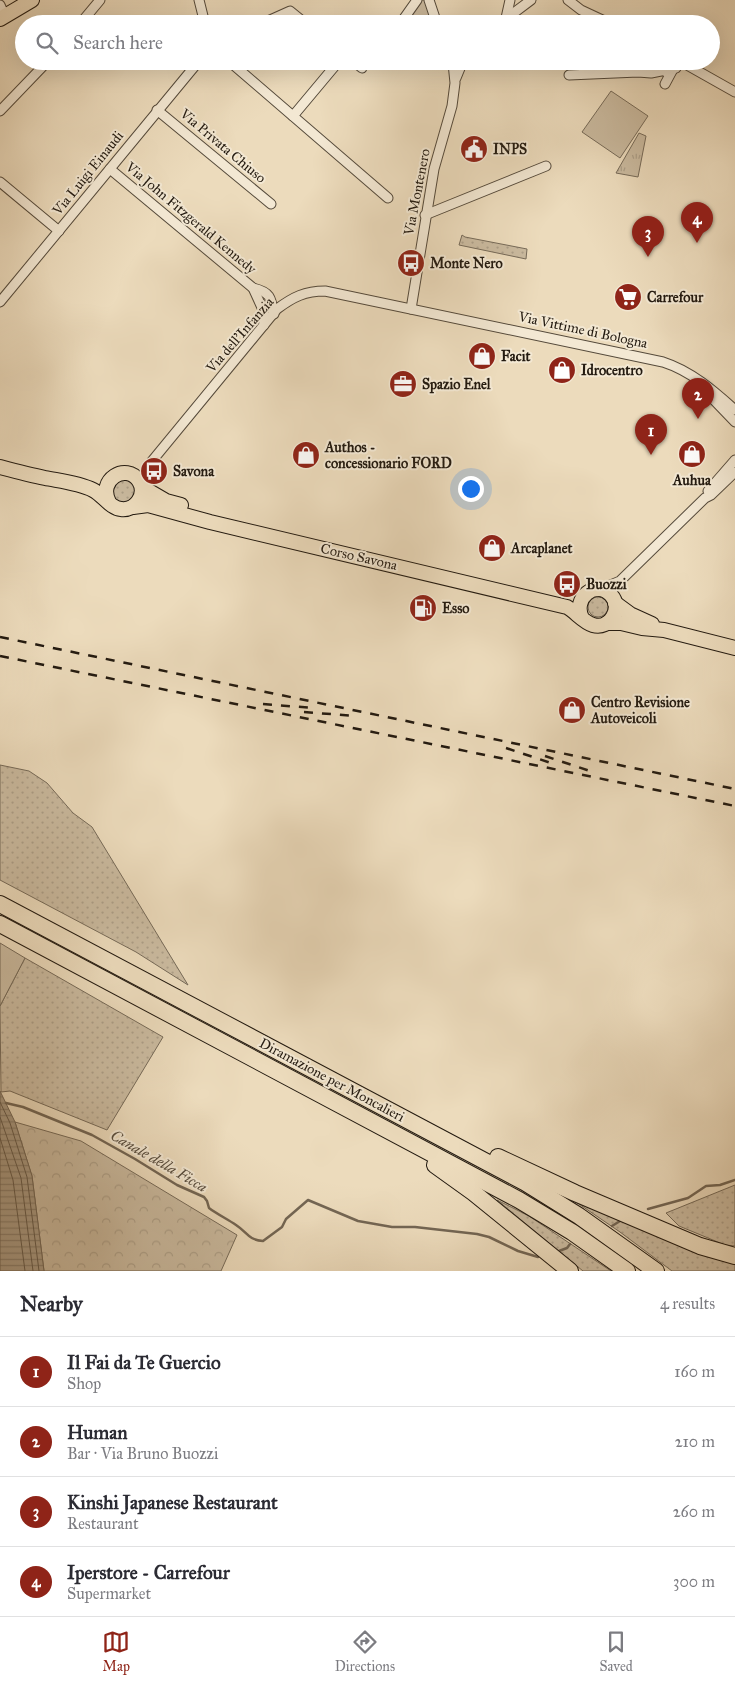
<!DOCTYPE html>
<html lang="en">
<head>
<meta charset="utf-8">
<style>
  :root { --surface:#fff; --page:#f2f2f3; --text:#2b2b33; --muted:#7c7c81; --line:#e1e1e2; --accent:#8f2418 }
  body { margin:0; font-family:"IM FELL Great Primer",serif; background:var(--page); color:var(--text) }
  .you { position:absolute; left:470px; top:488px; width:18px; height:18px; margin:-12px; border:4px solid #fff; border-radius:50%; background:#1a73e8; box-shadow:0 0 0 8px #1a73e833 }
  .badge { display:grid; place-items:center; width:32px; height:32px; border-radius:50%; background:var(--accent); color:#fff; font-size:16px; font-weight:700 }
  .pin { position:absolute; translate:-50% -41px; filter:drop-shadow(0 1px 2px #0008) }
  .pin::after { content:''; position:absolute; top:26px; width:18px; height:15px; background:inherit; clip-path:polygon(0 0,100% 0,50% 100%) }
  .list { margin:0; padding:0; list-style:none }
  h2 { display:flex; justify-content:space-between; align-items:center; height:65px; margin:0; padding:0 20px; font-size:21px }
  h2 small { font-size:16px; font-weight:400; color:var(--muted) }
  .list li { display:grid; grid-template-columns:32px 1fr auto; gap:15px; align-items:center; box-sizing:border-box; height:70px; padding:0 20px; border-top:1px solid var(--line) }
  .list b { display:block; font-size:19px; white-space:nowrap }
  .list p { margin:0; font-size:16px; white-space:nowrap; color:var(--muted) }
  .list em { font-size:16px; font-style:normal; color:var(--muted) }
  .icon { flex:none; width:28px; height:28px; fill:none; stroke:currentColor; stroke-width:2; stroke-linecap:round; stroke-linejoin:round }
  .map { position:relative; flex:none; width:735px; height:1271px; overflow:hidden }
  .search { position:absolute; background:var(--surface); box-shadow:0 5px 20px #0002; left:15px; right:15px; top:15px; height:55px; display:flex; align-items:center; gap:12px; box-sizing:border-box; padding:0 18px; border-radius:28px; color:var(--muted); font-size:19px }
  .sheet { height:345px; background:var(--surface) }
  nav { display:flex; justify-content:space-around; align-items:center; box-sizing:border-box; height:70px; border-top:1px solid var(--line); background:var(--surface); font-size:14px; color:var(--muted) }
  nav a { display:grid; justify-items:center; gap:2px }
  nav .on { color:var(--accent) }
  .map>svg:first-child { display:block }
  .grass { fill:url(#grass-dots); stroke:#766a58 }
  .forest { fill:url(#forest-crowns); stroke:#766a58 }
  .park { fill:url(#park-tufts); stroke:#766a58 }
  .garden { fill:#caba9f; stroke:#766a58 }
  .water { fill:url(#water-rules); stroke:#736654 }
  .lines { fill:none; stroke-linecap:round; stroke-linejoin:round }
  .shore { stroke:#665a49; stroke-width:1 }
  .stream { stroke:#736654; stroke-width:2.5 }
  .minor-casing { stroke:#554a3b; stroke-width:11 }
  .primary-casing { stroke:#231a10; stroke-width:16 }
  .motorway-casing { stroke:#231a10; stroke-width:18 }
  .minor { stroke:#f3e8d3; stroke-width:9 }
  .primary { stroke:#ecdbbc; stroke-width:14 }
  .motorway { stroke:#ecdbbc; stroke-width:16 }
  .rail { stroke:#231a10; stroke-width:2.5; stroke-dasharray:9 9; stroke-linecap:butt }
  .labels { text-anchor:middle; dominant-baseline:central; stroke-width:4; stroke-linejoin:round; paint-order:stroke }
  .street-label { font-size:14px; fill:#231a10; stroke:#f3e8d3 }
  .poi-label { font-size:14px; font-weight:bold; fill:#231a10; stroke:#f3e8d3; text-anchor:start }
  .water-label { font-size:15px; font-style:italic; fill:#584d3e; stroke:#f3e8d3 }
</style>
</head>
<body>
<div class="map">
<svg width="735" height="1271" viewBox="0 0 735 1271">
  <defs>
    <pattern id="grass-dots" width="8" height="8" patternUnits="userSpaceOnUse" patternTransform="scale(1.25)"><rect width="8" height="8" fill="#caba9f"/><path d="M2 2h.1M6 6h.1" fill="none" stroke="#ad9f88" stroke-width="1.8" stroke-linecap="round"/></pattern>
    <pattern id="forest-crowns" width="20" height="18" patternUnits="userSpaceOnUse" patternTransform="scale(1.25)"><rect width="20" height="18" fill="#caba9f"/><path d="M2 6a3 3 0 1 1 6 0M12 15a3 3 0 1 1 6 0" fill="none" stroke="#ad9f88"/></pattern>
    <pattern id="park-tufts" width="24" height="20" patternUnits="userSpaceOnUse" patternTransform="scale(1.25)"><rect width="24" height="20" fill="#caba9f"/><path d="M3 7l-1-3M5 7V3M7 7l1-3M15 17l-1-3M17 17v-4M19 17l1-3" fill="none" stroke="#ad9f88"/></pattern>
    <pattern id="water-rules" width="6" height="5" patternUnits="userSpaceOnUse" patternTransform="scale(1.25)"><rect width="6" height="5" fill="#a89982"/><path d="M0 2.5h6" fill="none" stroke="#887c69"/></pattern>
  </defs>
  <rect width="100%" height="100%" fill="#ecdbbc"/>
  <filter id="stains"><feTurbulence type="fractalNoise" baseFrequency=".004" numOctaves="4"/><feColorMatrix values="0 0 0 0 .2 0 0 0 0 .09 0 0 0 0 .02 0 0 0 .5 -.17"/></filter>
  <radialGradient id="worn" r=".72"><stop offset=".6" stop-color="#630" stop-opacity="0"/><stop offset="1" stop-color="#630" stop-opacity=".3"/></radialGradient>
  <g class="grass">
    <polygon points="462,235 465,237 527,249 526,259 459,245"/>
    <polygon points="129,479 137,488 133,500 120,503 113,498 114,482"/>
    <circle cx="598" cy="607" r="10"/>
    <polygon points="0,765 29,771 47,783 73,813 92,827 188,985 136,952 0,880"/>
    <polygon points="25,958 163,1037 107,1130 10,1091 1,1092 0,1006"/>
    <polygon points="735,1185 735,1246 725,1245 679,1226 666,1213"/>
    <polygon points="557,1189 735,1260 735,1271 672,1271 620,1232"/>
    <polygon points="497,1200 529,1216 611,1271 583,1271"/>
  </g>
  <polygon class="forest" points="15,1122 81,1141 237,1235 221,1271 44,1271 32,1176"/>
  <polygon class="park" points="639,133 646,136 638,177 616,173"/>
  <g class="garden">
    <polygon points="420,0 426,0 433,24 403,24"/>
    <polygon points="611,91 648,116 620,158 582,132"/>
    <polygon points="0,943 25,958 0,1006"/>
  </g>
  <polygon class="water" points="0,1091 15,1122 32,1176 44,1271 0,1271"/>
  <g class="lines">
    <g class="shore">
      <polyline points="0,1102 10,1123 27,1177 39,1271"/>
      <polyline points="0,1117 21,1178 33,1271"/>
      <polyline points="0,1138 13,1180 25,1271"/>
    </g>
    <g class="stream">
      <path d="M6 1103 23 1107 92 1135 135 1159 177 1185 204 1197 207 1201 209 1208C217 1214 227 1219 236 1225 247 1232 248 1240 263 1241L282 1227 286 1219 308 1200 358 1221 392 1227H415L477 1234 489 1237 518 1251 538 1257"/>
      <polyline points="648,1209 688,1198 706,1186 720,1185 735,1180"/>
      <polyline points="612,1226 620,1221"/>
      <polyline points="559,1251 567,1248 570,1244"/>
    </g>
    <g class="minor-casing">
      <g id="minor">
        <polyline points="199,0 205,24"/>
        <polyline points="429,0 437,24"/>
        <polyline points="568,0 581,10 611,24"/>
        <polyline points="0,5 5,16"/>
        <polyline points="506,18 510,0"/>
        <polyline points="80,24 100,0"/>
        <polyline points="261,24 290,11 306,24"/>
        <polyline points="400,24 417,0"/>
        <polyline points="499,24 531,0"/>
        <polyline points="229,61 388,198"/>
        <polyline points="353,61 362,68"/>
        <polyline points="653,61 657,68 666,72 676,68 680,61"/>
        <polyline points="680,61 735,92"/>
        <polyline points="569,75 638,72 651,73 661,71"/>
        <polyline points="456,78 463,61"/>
        <polyline points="665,84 672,71"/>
        <polyline points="157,110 271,204"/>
        <polyline points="0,111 48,61"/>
        <polyline points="293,116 339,61"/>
        <polyline points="110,169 253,288 264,312 264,325"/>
        <polyline points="0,182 59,231"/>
        <polyline points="425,215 546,166"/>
        <path d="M253 288C270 292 271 297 274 314"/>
        <polyline points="0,302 199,61"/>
        <polyline points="411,309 434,169 452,106 455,83 453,63"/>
        <polyline points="704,386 710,396 735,422"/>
        <path d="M140 483 152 461 277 309C293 297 305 291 325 291L663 362C691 371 714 391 735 410"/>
        <polyline points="708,491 735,460"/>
        <polyline points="601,589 620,581 705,498 711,495 735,472"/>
      </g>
    </g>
    <g class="primary-casing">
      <g id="primary">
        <polyline points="0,19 32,0"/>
        <path d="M0 467C15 471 30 475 45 478 60 481 79 483 93 490 103 495 110 508 121 509 136 511 147 494 139 481 126 462 97 480 109 502"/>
        <polyline points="142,487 166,501 181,505"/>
        <path d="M133 507 148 505 210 522 567 607C576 612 583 622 593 625 610 630 623 608 611 595 596 579 572 598 582 618"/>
        <polyline points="615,603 630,614 652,624"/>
        <polyline points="607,623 621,623 642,628 664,630 735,648"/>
      </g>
    </g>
    <g class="motorway-casing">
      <g id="motorway">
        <polyline points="0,904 526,1183 579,1216 656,1271"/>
        <polyline points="0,924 519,1200 572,1232 627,1271"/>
        <polyline points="498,1157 575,1193 700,1246 735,1256"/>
        <polyline points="435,1165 474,1193 570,1271"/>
      </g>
    </g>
    <use href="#minor" class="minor"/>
    <use href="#primary" class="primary"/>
    <use href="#motorway" class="motorway"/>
    <g class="rail">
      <polyline points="0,637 735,789"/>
      <polyline points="0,656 735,806"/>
      <polyline points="263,704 313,708"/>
      <polyline points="304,712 356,716"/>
      <polyline points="506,748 551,763"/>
      <polyline points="545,756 593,772"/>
    </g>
  </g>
  <defs>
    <g id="civic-disc" transform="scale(1.4375)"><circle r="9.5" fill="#8f2418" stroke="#f3e8d3"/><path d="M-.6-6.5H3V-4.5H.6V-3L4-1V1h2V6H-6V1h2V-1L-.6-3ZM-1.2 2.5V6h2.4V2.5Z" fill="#fff"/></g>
    <g id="bus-disc" transform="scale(1.4375)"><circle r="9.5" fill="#8f2418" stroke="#f3e8d3"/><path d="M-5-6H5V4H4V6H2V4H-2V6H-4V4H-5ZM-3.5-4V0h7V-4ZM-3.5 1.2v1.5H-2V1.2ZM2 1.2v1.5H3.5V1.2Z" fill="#fff"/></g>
    <g id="supermarket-disc" transform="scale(1.4375)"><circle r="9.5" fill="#8f2418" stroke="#f3e8d3"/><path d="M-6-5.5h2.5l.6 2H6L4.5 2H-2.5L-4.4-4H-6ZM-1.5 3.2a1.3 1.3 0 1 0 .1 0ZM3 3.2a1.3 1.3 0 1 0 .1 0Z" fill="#fff"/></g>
    <g id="shop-disc" transform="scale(1.4375)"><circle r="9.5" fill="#8f2418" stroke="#f3e8d3"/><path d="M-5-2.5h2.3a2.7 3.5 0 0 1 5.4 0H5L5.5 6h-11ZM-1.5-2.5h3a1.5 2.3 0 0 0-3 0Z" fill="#fff"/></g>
    <g id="office-disc" transform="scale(1.4375)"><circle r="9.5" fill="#8f2418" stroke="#f3e8d3"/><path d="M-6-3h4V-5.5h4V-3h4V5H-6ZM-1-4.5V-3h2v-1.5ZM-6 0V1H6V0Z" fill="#fff"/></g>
    <g id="fuel-disc" transform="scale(1.4375)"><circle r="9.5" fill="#8f2418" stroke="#f3e8d3"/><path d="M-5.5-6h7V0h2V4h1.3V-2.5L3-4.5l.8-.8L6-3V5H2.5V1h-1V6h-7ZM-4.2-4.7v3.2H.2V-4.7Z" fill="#fff"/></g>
  </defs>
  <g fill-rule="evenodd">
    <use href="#civic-disc" x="474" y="149"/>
    <use href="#bus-disc" x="411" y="263"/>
    <use href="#supermarket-disc" x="628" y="297"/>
    <use href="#shop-disc" x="482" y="356"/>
    <use href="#shop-disc" x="562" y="370"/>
    <use href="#office-disc" x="403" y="384"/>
    <use href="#shop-disc" x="692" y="454"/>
    <use href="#shop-disc" x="306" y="455"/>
    <use href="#bus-disc" x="154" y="471"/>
    <use href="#shop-disc" x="492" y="548"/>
    <use href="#bus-disc" x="567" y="584"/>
    <use href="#fuel-disc" x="423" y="608"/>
    <use href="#shop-disc" x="572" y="710"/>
  </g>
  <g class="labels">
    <g class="street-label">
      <text transform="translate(223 146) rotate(40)">Via Privata Chiuso</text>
      <text transform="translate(88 173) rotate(-51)">Via Luigi Einaudi</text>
      <text transform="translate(417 192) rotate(-79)">Via Montenero</text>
      <text transform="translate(191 218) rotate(40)">Via John Fitzgerald Kennedy</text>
      <text transform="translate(583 330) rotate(12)">Via Vittime di Bologna</text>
      <text transform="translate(240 335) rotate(-49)">Via dell'Infanzia</text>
      <text transform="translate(359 557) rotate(13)">Corso Savona</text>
      <text transform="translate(332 1080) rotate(28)">Diramazione per Moncalieri</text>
    </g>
    <g class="poi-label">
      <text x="493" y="149">INPS</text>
      <text x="430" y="263">Monte Nero</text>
      <text x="647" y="297">Carrefour</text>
      <text x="501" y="356">Facit</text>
      <text x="581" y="370">Idrocentro</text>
      <text x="422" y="384">Spazio Enel</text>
      <text x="325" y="447">Authos -<tspan x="325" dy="16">concessionario FORD</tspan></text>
      <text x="173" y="471">Savona</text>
      <text x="692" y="480" text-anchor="middle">Auhua</text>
      <text x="511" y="548">Arcaplanet</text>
      <text x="586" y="584">Buozzi</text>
      <text x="442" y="608">Esso</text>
      <text x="591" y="702">Centro Revisione<tspan x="591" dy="16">Autoveicoli</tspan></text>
    </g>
    <g class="water-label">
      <text transform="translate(159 1161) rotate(30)">Canale della Ficca</text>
    </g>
  </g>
  <rect width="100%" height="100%" filter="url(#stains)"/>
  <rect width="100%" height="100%" fill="url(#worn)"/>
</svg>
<div class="you"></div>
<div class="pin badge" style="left:651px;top:455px">1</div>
<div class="pin badge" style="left:698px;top:419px">2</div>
<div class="pin badge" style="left:648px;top:257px">3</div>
<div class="pin badge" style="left:697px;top:243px">4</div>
<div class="search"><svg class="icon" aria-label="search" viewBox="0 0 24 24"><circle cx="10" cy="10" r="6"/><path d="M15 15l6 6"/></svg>Search here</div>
</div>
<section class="sheet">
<h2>Nearby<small>4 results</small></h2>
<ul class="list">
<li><span class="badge">1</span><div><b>Il Fai da Te Guercio</b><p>Shop</p></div><em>160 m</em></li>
<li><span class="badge">2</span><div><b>Human</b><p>Bar · Via Bruno Buozzi</p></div><em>210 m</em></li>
<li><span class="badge">3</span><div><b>Kinshi Japanese Restaurant</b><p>Restaurant</p></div><em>260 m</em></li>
<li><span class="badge">4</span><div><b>Iperstore - Carrefour</b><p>Supermarket</p></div><em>300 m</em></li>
</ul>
</section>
<nav>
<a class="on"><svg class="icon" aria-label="map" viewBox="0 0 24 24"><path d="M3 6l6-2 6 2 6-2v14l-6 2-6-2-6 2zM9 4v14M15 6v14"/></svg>Map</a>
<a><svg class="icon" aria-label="directions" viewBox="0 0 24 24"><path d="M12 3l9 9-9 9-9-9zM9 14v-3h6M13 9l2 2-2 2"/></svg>Directions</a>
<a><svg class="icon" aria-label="saved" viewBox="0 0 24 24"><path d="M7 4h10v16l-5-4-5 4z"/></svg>Saved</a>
</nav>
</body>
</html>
